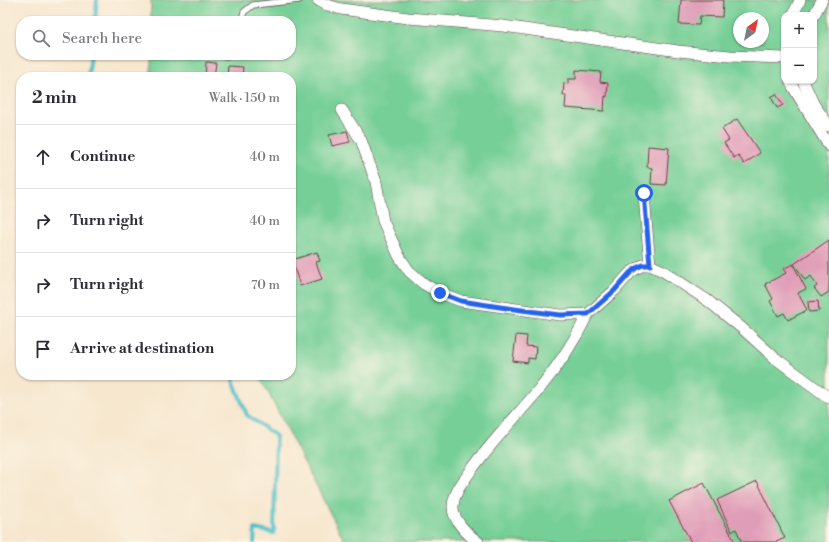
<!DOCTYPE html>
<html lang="en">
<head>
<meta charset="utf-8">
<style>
  :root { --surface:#fff; --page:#f7f7f7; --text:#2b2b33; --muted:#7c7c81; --line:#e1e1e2 }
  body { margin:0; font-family:"Libre Bodoni",serif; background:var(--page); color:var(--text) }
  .controls { position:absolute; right:12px; top:12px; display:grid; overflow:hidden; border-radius:8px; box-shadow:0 1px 3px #0004 }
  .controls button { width:36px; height:36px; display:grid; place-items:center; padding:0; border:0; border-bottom:1px solid var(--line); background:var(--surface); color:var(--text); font:20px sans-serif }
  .compass { position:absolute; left:733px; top:12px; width:36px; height:36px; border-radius:50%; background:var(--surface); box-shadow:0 1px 3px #0004; rotate:33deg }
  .stop { position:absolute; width:12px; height:12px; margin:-9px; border:3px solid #2563eb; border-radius:50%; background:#fff }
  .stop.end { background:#2563eb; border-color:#fff; box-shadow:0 1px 4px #0008 }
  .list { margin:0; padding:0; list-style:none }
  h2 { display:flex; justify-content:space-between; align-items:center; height:52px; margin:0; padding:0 16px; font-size:17px }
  h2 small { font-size:13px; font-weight:400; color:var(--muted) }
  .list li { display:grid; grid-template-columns:26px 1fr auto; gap:12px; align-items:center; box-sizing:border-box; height:64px; padding:0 16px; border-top:1px solid var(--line) }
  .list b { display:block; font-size:15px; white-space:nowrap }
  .list em { font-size:13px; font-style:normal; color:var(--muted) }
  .icon { flex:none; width:22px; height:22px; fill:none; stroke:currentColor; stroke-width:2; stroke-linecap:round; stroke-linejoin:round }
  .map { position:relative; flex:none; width:829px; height:542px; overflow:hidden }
  .search { position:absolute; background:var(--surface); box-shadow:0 1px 3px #0004; left:16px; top:16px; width:280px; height:44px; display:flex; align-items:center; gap:10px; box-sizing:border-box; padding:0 14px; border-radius:16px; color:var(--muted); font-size:15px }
  .panel { position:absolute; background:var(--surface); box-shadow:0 1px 3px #0004; left:16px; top:72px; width:280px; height:308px; border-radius:16px }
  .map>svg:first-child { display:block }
  .green { fill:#75cf96; stroke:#607760; fill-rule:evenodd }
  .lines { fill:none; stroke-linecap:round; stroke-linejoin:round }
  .stream { stroke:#53c0ca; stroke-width:4 }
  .building { fill:#e09db7 }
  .lane-casing { stroke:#643d44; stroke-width:7 }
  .street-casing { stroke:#643d44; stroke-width:12 }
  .lane { stroke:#fff; stroke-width:5.5 }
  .street { stroke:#fff; stroke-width:11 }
  .route { stroke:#2563eb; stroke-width:5 }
</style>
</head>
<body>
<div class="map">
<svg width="829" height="542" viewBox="0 0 829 542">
  <rect width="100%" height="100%" fill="#fcf5e5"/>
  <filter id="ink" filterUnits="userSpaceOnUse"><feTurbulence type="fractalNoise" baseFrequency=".025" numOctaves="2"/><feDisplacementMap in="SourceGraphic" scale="8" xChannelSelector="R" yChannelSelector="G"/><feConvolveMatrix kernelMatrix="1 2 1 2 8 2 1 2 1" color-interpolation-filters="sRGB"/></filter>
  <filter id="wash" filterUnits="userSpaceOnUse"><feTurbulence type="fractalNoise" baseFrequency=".012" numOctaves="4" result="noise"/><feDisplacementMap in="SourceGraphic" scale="16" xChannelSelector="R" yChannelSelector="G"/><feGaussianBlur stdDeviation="0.9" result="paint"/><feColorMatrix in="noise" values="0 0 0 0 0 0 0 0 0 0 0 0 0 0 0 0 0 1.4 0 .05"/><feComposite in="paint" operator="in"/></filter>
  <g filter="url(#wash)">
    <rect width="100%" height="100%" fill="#f7e7cf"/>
    <path class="green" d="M151 0H829V542H345L259 375H291V77H151V55H291V21H151ZM784 15H814V81H784ZM739 18H763V42H739Z"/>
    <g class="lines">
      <g class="stream">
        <polyline points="95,21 97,0"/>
        <polyline points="88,77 91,55"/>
        <polyline points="231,375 247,415 276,436 274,533 255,529 254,542"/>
      </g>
    </g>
    <g id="blocks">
      <g class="building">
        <polygon points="681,0 723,0 722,17 700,16 699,25 679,24"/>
        <polygon points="188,55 229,55 229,59 188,57"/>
        <polygon points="206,62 216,63 214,77 205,77"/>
        <polygon points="228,66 243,67 242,77 227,77"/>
        <polygon points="576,70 601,72 600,82 608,83 607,97 605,96 604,111 565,108 566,95 563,95 564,83 568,84 568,79 576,79"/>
        <polygon points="776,94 783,105 777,108 771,97"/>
        <polygon points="737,119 760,153 744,164 738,155 734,158 724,143 729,140 722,129"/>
        <polygon points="347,131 350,142 332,146 329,135"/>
        <polygon points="648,146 669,148 666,185 651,184 652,168 647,167"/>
        <polygon points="829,240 829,292 821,297 814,288 817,286 811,276 805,280 794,264"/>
        <polygon points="317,252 320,261 316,262 322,279 300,286 292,260"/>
        <polygon points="793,264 806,289 798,293 807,310 788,320 784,313 778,316 770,301 773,299 765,284 786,273 783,269"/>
        <polygon points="818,301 819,311 809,312 808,302"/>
        <polygon points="516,335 527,336 526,346 536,347 535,359 528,358 528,363 513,361"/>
        <polygon points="757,481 785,538 776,542 742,542 736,529 732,532 717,500"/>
        <polygon points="704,483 735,542 691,542 669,501"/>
      </g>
    </g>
  </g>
  <g filter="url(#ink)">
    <use href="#blocks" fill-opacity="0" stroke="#643d44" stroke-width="1"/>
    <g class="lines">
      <g class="lane-casing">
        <polyline id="lane" points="241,21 244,12 253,5 299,0"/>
      </g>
      <g class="street-casing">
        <g id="street">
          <polyline points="318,0 324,4 341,9 408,18 503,26 678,51 730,56 784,58"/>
          <polyline points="793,15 800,0"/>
          <polyline points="814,15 822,0"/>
          <polyline points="790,81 793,87 829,146"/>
          <polyline points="803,81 814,105 829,126"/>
          <polyline points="342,110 361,140 376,182 383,221 399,256 409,271 424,284 440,293 461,301 560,315 588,314 614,291 630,273 636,269 643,265 650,265 663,271 707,300 743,329 775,358 829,398"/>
          <polyline points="644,193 646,220 650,265"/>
          <path d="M478 542C468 535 452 520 453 506 454 491 464 481 472 469 493 440 518 415 540 388 559 365 575 340 588 314"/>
        </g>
      </g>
      <use href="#lane" class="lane"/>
      <use href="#street" class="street"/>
    </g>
  </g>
  <g class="lines" filter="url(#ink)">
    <polyline class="route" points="440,293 461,301 500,307 560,315 588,314 614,291 630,273 636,268 643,265 650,265 644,193"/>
  </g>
</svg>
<div class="controls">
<button>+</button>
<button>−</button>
</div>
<svg class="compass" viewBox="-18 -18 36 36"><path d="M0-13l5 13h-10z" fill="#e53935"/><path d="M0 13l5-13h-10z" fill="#7c7c81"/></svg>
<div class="stop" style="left:644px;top:193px"></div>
<div class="stop end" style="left:440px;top:293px"></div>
<div class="search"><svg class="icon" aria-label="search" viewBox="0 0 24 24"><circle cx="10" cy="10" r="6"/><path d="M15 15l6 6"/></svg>Search here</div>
<section class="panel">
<h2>2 min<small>Walk · 150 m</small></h2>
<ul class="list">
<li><svg class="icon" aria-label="ahead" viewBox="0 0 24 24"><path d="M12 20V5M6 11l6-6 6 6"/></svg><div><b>Continue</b></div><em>40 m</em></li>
<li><svg class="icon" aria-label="right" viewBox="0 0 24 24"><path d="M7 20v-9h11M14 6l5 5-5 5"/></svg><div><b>Turn right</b></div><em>40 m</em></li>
<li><svg class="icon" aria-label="right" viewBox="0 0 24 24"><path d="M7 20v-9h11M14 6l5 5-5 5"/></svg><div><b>Turn right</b></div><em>70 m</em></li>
<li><svg class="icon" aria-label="arrive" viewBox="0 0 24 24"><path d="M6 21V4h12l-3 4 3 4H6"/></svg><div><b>Arrive at destination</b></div></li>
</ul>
</section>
</div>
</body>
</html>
